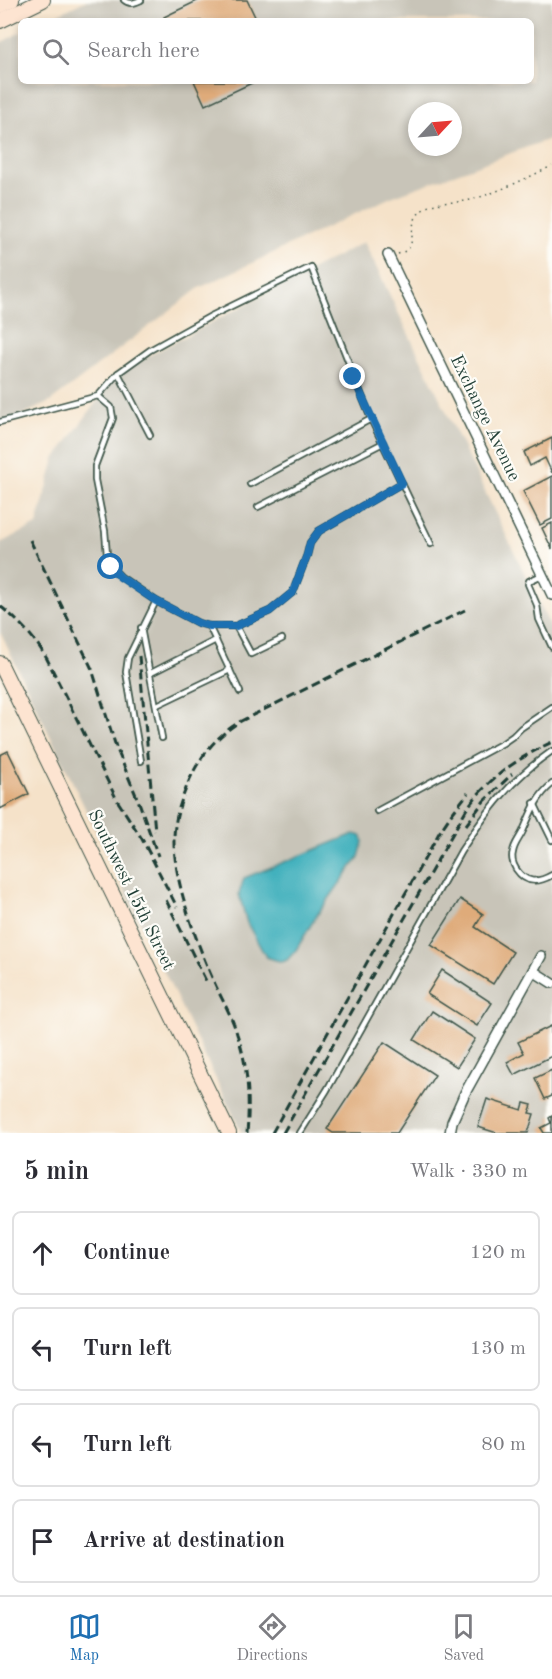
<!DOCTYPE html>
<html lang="en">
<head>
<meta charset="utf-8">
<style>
  :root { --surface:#fff; --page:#f7f7f7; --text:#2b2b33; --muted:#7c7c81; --line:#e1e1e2; --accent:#1f6fb2 }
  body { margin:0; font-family:"Old Standard TT",serif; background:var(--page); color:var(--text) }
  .compass { position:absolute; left:408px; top:102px; width:54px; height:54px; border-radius:50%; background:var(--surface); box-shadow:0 3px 9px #0003; rotate:64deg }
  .stop { position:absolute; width:18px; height:18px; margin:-14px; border:4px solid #1f6fb2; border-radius:50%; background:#fff }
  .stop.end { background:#1f6fb2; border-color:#fff; box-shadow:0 2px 6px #0008 }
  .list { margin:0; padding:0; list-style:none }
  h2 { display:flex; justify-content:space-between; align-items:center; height:78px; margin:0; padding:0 24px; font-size:26px }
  h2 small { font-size:20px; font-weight:400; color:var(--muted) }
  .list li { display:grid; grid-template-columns:39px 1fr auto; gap:18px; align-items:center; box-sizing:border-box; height:84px; margin:0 12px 12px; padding:0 12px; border:2px solid var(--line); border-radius:9px }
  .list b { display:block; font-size:22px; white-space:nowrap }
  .list em { font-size:20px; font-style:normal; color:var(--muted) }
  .icon { flex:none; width:33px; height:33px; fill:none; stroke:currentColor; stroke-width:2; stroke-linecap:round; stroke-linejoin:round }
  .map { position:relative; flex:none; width:552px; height:1133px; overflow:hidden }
  .search { position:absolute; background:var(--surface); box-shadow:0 3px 9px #0003; left:18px; right:18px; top:18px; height:66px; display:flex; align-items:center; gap:15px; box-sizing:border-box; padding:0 21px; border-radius:9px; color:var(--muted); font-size:22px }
  .sheet { height:462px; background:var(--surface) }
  nav { display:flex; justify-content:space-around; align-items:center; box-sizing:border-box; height:84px; border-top:2px solid var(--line); background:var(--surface); font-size:16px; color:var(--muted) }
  nav a { display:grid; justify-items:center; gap:3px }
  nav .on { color:var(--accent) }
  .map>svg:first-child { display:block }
  .industrial { fill:#c8c4b8; fill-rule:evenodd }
  .water { fill:#42b1bd; stroke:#307778; stroke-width:1.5 }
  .building { fill:#dfab7a }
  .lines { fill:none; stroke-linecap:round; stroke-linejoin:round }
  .service-casing { stroke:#3f564a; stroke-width:8 }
  .minor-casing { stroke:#3f564a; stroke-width:12 }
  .secondary-casing { stroke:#3f564a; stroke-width:16 }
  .path { stroke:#3f564a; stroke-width:1.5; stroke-dasharray:1.5 4.5; stroke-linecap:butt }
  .service { stroke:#fff; stroke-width:4.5 }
  .minor { stroke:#fff; stroke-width:9 }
  .secondary { stroke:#fde4d1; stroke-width:14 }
  .rail { stroke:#1f3d34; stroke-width:3; stroke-dasharray:9 4.5; stroke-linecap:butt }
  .route { stroke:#1f6fb2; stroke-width:8 }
  .labels { text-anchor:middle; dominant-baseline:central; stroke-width:4.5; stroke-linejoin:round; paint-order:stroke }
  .street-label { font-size:18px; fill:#1f3d34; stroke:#fdfcf7 }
</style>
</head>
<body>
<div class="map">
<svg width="552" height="1133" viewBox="0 0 552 1133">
  <rect width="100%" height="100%" fill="#fdfcf7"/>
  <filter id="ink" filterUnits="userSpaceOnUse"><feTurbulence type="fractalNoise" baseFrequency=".0167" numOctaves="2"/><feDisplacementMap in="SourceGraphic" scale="12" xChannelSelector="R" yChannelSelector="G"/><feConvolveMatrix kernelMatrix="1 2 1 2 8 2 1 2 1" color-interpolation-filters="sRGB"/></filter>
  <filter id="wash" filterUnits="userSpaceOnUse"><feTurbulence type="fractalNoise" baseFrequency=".008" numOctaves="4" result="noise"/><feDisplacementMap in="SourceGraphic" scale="24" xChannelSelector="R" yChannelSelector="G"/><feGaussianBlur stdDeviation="1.35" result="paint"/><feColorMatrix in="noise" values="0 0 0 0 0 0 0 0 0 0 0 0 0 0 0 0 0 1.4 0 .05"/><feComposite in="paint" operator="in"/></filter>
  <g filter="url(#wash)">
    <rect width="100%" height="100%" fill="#f5e2c9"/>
    <g class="industrial">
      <path d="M87 0H552V138L391 197 199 288 50 402 0 425V43L21 32V81H531V21H44ZM417 111H453V147H417Z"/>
      <polygon points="364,242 552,630 552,1133 242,1133 0,632 0,543 37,525 55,459 118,372"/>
    </g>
    <polygon class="water" points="354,834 362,836 363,842 359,857 315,918 296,950 287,960 282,962 266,957 247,923 239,894 244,878"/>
    <g id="blocks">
      <g class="building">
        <polygon points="199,0 247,0 257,21 165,21 164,17"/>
        <polygon points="194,81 256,81 205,105"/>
        <polygon points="552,438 552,473 545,458 530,466 524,452"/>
        <polygon points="552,476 552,519 540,525 523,491"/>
        <polygon points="552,523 552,549 542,528"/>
        <polygon points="8,751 29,794 0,809 0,755"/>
        <polygon points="460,899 483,914 475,927 513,952 493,984 431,945"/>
        <polygon points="442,970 492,1003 477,1026 427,994"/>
        <polygon points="432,1011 475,1039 457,1067 414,1040"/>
        <polygon points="551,1026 552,1056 514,1075 507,1062 524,1053 518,1042"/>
        <polygon points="384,1042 435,1075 397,1133 333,1133 327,1129"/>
        <polygon points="552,1070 552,1096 545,1099 535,1078"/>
        <polygon points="487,1099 522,1110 524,1103 532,1105 529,1113 534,1114 528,1133 497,1133 478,1127"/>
        <polygon points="552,1116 552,1133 544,1133 541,1128 551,1123 549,1118"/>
      </g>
    </g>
  </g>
  <g filter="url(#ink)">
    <use href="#blocks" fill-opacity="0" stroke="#3f564a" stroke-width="1.5"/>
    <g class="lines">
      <g class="service-casing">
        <g id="service">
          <path d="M124 0C130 5 134 3 141 0"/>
          <polyline points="118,373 150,435"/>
          <polyline points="98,396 111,407 113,418 95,466 95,480 105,531 107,555 111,567 121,577 156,601 198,623 209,626 236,626 270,611 293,592 307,555 310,543 319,531 402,483"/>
          <polyline points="0,422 98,396 118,373 150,350 211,316 311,267 371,419 431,544"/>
          <polyline points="250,484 371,419"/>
          <polyline points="258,507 383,443"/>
          <polyline points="542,575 529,581 528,584 537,605 539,619 552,647"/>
          <polyline points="209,626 240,692"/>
          <polyline points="236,626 251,654 282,639"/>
          <polyline points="141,628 162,738"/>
          <polyline points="151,673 216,640"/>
          <polyline points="157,705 230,670"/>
          <polyline points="141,761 126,672 128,658 156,601"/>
          <path d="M552 784C536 797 531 813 523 831 520 838 514 844 513 852 511 858 513 864 516 869 526 884 538 883 552 875"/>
          <polyline points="534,803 552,840"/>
          <polyline points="377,811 503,743 513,736 521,728 552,707"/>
          <path d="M300 1133 327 1090 461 851C488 810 511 779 552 751"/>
        </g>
      </g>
      <g class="minor-casing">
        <g id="minor">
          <polyline points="388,255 552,595"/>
          <polyline points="533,971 552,983"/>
          <polyline points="450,1133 452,1122 465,1093 541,956"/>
        </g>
      </g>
      <g class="secondary-casing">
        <g id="secondary">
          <polyline points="0,6 12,0"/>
          <polyline points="0,21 43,0"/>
          <polyline points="0,663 229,1133"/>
        </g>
      </g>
      <path class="path" d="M398 254C401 253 404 252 407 250 417 241 406 221 424 209 436 200 455 204 470 200 499 192 525 179 552 166"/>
      <use href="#service" class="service"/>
      <use href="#minor" class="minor"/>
      <use href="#secondary" class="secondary"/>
      <g class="rail">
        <polyline points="30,540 92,669 116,747 140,805 158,856"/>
        <path d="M0 606C19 621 35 638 47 659L117 800 142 839 177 907"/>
        <polyline points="139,656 155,831"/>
        <polyline points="466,825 484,801 512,774"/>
        <polyline points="166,900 206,981"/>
        <path d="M247 1133C250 1099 248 1066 237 1034 232 1016 222 1000 215 984 198 947 173 880 174 839 174 823 179 806 185 791 196 761 214 737 241 721L467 609"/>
        <polyline points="272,1133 439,833 451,815 468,793"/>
        <path d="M283 1133 466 810C487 779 518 758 552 742"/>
      </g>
    </g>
  </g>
  <g class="lines" filter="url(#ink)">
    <polyline class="route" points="111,567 120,577 156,601 198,623 209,626 236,626 270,611 293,592 307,555 310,543 319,531 402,483 353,377"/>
  </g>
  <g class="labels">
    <g class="street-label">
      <text transform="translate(485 418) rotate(64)">Exchange Avenue</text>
      <text transform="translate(131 890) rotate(64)">Southwest 15th Street</text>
    </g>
  </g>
</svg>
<svg class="compass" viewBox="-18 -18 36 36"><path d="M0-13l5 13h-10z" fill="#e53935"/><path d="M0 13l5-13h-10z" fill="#7c7c81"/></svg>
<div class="stop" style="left:111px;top:567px"></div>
<div class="stop end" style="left:353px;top:377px"></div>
<div class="search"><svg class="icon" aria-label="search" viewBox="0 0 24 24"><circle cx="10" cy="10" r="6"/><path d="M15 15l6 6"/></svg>Search here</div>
</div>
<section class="sheet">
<h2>5 min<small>Walk · 330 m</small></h2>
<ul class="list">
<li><svg class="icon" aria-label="ahead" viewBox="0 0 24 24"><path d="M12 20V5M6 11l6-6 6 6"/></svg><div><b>Continue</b></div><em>120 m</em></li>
<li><svg class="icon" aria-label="left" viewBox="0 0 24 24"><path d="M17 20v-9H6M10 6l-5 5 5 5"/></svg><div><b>Turn left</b></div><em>130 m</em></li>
<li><svg class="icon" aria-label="left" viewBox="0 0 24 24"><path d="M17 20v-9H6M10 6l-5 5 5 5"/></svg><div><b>Turn left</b></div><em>80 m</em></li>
<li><svg class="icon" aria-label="arrive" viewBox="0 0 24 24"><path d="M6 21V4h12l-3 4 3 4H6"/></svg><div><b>Arrive at destination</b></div></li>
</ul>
</section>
<nav>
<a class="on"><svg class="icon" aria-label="map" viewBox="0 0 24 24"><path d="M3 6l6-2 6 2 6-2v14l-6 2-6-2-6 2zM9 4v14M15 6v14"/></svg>Map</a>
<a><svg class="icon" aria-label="directions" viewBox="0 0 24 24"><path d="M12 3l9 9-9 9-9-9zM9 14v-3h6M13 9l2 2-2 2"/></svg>Directions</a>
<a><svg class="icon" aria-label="saved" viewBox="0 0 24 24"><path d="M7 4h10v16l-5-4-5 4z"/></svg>Saved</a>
</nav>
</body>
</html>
